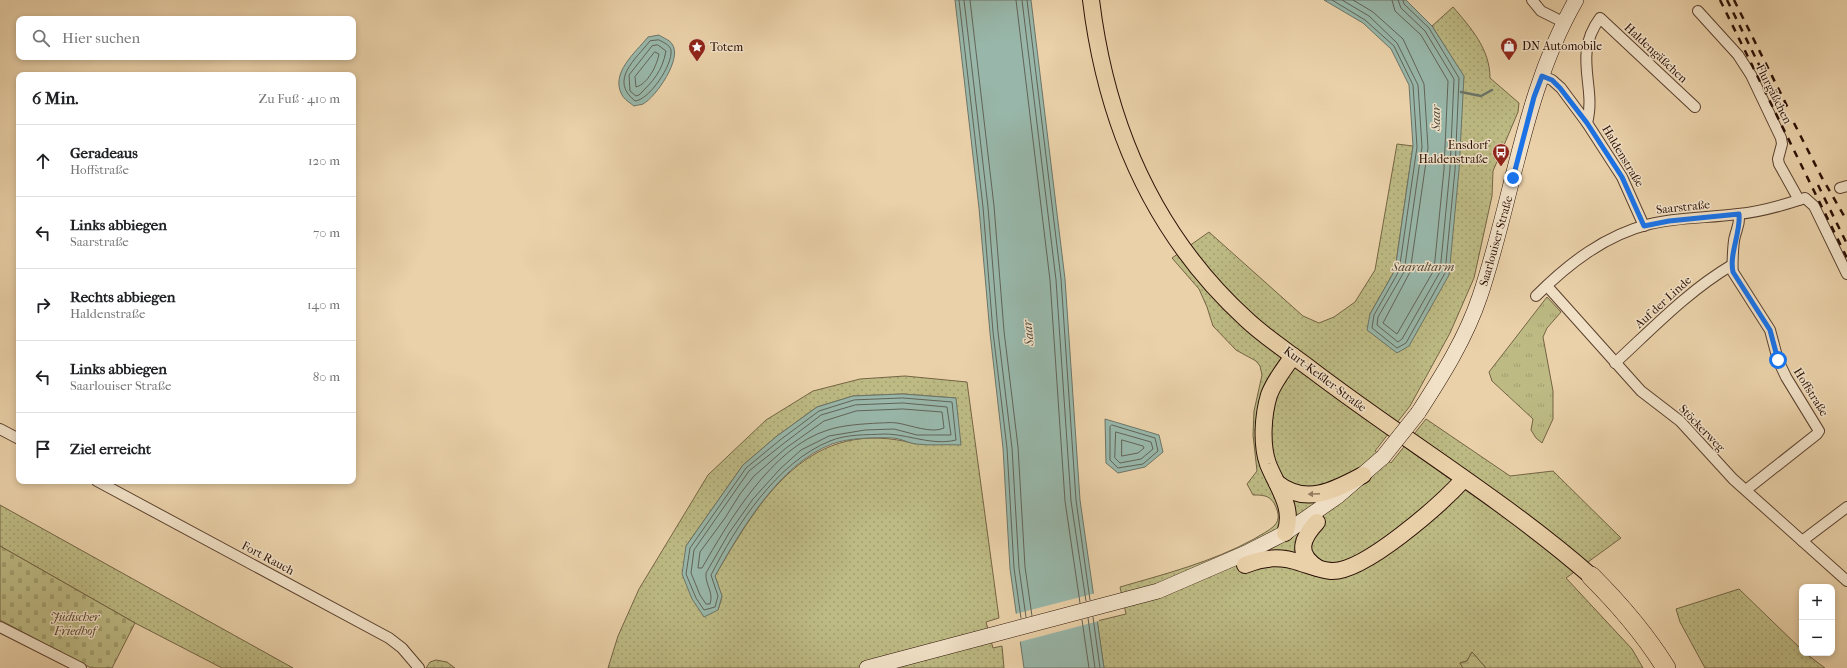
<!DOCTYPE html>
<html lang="de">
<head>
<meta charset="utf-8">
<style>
  :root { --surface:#fff; --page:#f2f2f2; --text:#202124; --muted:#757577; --line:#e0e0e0 }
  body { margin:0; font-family:"IM FELL French Canon",serif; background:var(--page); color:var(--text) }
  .controls { position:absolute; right:12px; bottom:12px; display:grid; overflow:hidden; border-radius:8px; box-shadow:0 2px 6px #0003 }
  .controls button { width:36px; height:36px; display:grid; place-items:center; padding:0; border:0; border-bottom:1px solid var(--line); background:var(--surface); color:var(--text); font:20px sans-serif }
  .stop { position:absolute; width:12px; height:12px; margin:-9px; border:3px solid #1a73e8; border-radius:50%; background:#fff }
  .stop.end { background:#1a73e8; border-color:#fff; box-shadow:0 1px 4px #0008 }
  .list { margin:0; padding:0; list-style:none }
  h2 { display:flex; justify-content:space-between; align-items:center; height:52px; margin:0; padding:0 16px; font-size:17px }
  h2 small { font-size:13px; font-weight:400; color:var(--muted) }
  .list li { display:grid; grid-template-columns:26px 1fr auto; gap:12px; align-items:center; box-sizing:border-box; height:72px; padding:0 16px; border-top:1px solid var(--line) }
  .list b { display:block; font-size:15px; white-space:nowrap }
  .list p { margin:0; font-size:13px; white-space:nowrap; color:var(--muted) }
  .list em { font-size:13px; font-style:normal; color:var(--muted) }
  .icon { flex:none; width:22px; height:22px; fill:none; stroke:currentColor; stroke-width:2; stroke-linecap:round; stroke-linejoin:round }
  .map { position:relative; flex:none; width:1847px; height:668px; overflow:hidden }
  .search { position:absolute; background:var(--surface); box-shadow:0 2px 6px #0003; left:16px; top:16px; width:340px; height:44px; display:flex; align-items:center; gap:10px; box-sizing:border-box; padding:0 14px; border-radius:8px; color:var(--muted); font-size:15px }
  .panel { position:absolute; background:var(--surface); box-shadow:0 2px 6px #0003; left:16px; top:72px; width:340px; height:412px; border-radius:8px }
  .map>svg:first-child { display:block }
  .grass { fill:url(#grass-dots); stroke:#746444; fill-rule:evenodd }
  .wetland { fill:url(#wetland-marsh); stroke:#746444 }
  .cemetery { fill:url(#cemetery-stones); stroke:#746444 }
  .park { fill:url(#park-tufts); stroke:#746444 }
  .water { fill:#98b7aa; stroke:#6c7468 }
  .pier { fill:#ead1a9 }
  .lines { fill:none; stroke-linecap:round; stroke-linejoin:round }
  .shore { stroke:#616357; stroke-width:1 }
  .stream { stroke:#6c7468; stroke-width:2.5 }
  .street-casing { stroke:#5a402d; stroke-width:12 }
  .secondary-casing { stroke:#2a0f04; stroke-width:16 }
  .primary-casing { stroke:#2a0f04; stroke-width:18 }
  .highway-casing { stroke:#2a0f04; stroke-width:20 }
  .street { stroke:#f1e1c7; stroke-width:10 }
  .secondary { stroke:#f1e1c7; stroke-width:15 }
  .primary { stroke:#ead1a9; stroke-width:16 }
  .highway { stroke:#ead1a9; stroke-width:19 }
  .rail { stroke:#2a0f04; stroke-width:2.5; stroke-dasharray:7 7; stroke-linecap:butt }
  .secondary-bridge-casing { stroke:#2a0f04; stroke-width:16; stroke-linecap:butt }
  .secondary-bridge { stroke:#f1e1c7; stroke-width:15 }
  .oneway { fill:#947a5f }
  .route { stroke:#1a73e8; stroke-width:5 }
  .labels { text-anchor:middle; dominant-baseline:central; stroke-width:3; stroke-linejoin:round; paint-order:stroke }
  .poi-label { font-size:12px; fill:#2a0f04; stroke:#f1e1c7; text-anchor:start }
  .street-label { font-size:12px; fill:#2a0f04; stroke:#f1e1c7 }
  .park-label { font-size:12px; font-style:italic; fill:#56422a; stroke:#f1e1c7 }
  .water-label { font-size:13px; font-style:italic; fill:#504a3e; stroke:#f1e1c7 }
</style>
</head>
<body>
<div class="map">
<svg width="1847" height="668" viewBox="0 0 1847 668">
  <defs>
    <pattern id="grass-dots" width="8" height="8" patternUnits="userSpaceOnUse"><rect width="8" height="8" fill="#bdba84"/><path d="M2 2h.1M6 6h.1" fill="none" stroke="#a39f70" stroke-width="1.8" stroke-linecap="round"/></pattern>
    <pattern id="wetland-marsh" width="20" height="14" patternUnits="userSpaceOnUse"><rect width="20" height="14" fill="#bdba84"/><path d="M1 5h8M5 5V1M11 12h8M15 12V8" fill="none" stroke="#a39f70"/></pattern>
    <pattern id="cemetery-stones" width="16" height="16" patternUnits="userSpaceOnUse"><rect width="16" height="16" fill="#bdba84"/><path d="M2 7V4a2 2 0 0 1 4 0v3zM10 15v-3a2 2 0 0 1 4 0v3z" fill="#a39f70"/></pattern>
    <pattern id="park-tufts" width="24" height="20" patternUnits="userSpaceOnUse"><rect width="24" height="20" fill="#bdba84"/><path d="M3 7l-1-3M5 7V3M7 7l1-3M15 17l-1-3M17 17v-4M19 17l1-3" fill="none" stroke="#a39f70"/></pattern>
  </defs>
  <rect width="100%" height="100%" fill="#ead1a9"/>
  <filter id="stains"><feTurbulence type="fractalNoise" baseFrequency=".005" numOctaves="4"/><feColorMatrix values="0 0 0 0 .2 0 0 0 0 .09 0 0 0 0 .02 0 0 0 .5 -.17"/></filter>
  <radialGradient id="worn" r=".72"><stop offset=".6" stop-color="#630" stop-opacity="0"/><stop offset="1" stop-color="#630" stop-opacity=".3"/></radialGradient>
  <g class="grass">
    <path d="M1453 7C1471 28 1490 49 1490 78L1519 103 1518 112 1493 171 1492 196 1474 278 1450 333 1410 406 1375 451 1391 463 1426 419 1510 476 1553 471 1621 538 1566 578 1632 649 1643 668H1486L1472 652 1467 661 1460 663 1463 668H1104L1097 621 1126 614 1120 587C1165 574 1212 562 1254 539 1260 535 1269 531 1274 526 1281 519 1278 511 1274 503 1269 495 1262 495 1253 495L1247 484 1257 471 1253 435 1254 411 1262 375 1260 366 1256 361 1236 350 1213 326 1207 307 1199 289 1172 258 1209 232 1303 316 1319 323 1334 317 1355 302 1375 270 1397 144 1413 146 1395 270 1370 314 1397 353 1464 77 1432 26Z"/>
    <path d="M905 376 967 382 999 618 986 622 993 648 1002 646 1004 668H608L618 636 639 589 708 475 766 420 813 391 860 379ZM903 394 956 398 916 444C810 415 761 497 715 576L722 597 718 610 686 546 743 465 777 436 817 407 853 396Z"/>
    <polygon points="0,505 293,668 222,668 135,623 0,546"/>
    <polygon points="1739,589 1802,650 1802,653 1805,653 1825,668 1705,668 1680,622 1676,609"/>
    <polygon points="436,660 447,662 455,668 426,668 430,662"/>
  </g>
  <polygon class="wetland" points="1472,652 1486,668 1463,668 1460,663 1467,661"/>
  <polygon class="cemetery" points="0,546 135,623 112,668 91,668 0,620"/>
  <polygon class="park" points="1547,297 1561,312 1547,328 1543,337 1553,391 1553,419 1542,443 1536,438 1531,430 1533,419 1492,381 1489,372"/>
  <g class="water">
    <polygon points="955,0 1031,0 1065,279 1080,500 1104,668 1024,668 1010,569 1003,448 990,333 979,208"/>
    <polygon points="1324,0 1406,0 1432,26 1464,76 1459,170 1449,275 1409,346 1397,353 1367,330 1370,314 1395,270 1413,146 1409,85 1391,49 1363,23"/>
    <path d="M659 35C663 38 670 40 672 44 683 58 656 97 643 104 641 105 636 105 634 106 630 103 624 99 622 95 610 73 635 53 648 37Z"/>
    <path d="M903 394 956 398 961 445C946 444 930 446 916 444 908 443 900 438 892 438 875 437 848 438 832 444 779 464 741 530 715 576L722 596 718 610 704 617 692 599 682 574 686 546 743 465 777 436 817 407 853 396Z"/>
    <polygon points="1105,419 1159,435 1163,452 1145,467 1118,473 1106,463"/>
  </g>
  <polygon class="pier" points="1096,593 1099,621 1019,642 1015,614"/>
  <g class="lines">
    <g class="shore">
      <polyline points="959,0 983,207 993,332 1007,448 1014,568 1021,618"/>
      <polyline points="964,0 988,207 998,332 1012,448 1019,568 1026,617"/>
      <polyline points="970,0 994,206 1004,331 1018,447 1025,567 1032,616"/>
      <polyline points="1016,0 1050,280 1065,501 1080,603"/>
      <polyline points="1022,0 1056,280 1071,501 1086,601"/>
      <polyline points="1027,0 1061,279 1076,500 1090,600"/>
      <polyline points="1332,0 1365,20 1394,46 1413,85 1417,147 1399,271 1374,315 1372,328 1397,348 1406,343 1445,273 1455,170 1459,78 1429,28 1404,4 1403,0"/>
      <polyline points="1342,0 1369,16 1397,43 1418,85 1422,147 1404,272 1378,317 1377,325 1398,342 1402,339 1440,272 1450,169 1454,79 1425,31 1401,8 1398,0"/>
      <polyline points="1353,0 1373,12 1403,39 1424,84 1428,148 1410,272 1383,323 1397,334 1434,270 1444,169 1448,81 1421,35 1395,11 1392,0"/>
      <path d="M659 40C663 42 670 45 671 50 673 65 649 100 635 101 609 80 635 60 650 41Z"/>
      <path d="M658 45 666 51C662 72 653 81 639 95L636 96 630 91 629 75 652 46Z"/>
      <path d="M655 52 659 54C657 65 648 84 636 87L635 77Z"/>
      <path d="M903 398 952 402 956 440C932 446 908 434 884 434 867 435 846 434 830 441 777 462 736 526 711 575L718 596 715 607 704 610 696 598 686 574 690 548 746 468 780 440 819 411 854 400Z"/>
      <path d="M903 403 947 407 951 435H917L894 429 865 430 829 436 801 450 780 469 753 499 729 533 706 573C705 585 714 592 710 604H706L700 595 691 573 694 550 749 471 783 444 821 415 855 405Z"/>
      <path d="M903 409 942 412 944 428C932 434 910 425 897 423 891 422 885 423 879 423 862 424 843 425 828 430 772 447 729 521 702 568H698L700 552 725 518 740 494 754 476 786 448 824 421 856 411Z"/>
      <polygon points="1112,425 1155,438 1158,451 1143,464 1118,468 1110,460 1110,427"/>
      <polygon points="1116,432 1151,442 1153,449 1141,459 1120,463 1115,458"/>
      <polygon points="1122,440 1143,446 1144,448 1138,453 1122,456"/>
      <polyline points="1093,617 1100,668"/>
      <polyline points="1088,618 1095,668"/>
      <polyline points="1082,620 1089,668"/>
    </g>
    <polyline class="stream" points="1461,92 1481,96 1492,90"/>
    <g class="street-casing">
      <g id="street">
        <polyline points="1532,0 1541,11 1563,22"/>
        <polyline points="1698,11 1738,55 1751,75 1781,138 1782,144 1778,159 1779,164 1799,200"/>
        <polyline points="1542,76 1552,80 1561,88 1587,123 1622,177 1644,226"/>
        <path d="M1587 123C1597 86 1572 56 1600 18L1695 107"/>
        <polyline points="1840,188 1847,186"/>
        <path d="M1739 214C1740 224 1737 228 1735 236 1733 242 1732 267 1733 272L1770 330 1778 360 1786 377 1819 431 1817 434 1746 490"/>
        <polyline points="1547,286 1641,391 1680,421 1733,479 1847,581"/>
        <path d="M1536 296C1568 264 1605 235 1650 224 1678 217 1709 218 1738 214 1760 212 1784 205 1805 198L1814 206 1847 274"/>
        <path d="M1615 363C1653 328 1688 291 1732 265"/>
        <polyline points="0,429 19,439"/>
        <polyline points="97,481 389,638 402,648 419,668"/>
        <polyline points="1802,541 1847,507"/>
        <polyline points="0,627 81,668"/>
      </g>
    </g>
    <g class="secondary-casing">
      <g id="secondary">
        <path d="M1418 413C1442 376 1466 338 1480 296 1513 198 1524 90 1576 0"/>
        <polyline points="867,668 1158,591 1246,553 1285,533 1338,496 1383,457"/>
      </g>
    </g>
    <g class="primary-casing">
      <g id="primary">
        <path d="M1091 0C1106 123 1153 234 1246 319 1266 338 1290 353 1312 370 1404 440 1504 500 1591 576"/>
        <path d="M1277 483C1306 506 1335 490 1363 475"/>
        <path d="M1317 522C1302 538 1295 554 1318 568"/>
        <path d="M1285 533C1295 508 1277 487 1268 464 1261 444 1263 415 1269 395 1274 381 1285 368 1293 356"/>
        <path d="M1245 565C1265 557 1281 556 1301 563 1311 566 1320 570 1331 571 1364 573 1441 504 1464 479"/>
      </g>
    </g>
    <g class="highway-casing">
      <path id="highway" d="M1591 576C1619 604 1645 634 1666 668"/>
    </g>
    <use href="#street" class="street"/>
    <use href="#secondary" class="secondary"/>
    <use href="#primary" class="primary"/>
    <use href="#highway" class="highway"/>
    <g class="rail">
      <polyline points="1720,0 1847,258"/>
      <polyline points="1727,0 1773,93"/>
      <polyline points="1734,0 1789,110"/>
      <polyline points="1794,123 1821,176 1847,221"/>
      <polyline points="1818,185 1847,244"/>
    </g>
    <g class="secondary-bridge-casing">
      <polyline id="secondary-bridge" points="1383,457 1418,413"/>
    </g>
    <use href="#secondary-bridge" class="secondary-bridge"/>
  </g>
  <defs><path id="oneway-solid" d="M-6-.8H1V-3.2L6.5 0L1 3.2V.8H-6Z"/></defs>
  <use class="oneway" href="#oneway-solid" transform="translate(1314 494) rotate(178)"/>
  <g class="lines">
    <path class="route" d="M1513 178 1534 97 1542 76 1552 80 1560 88 1587 123 1622 177 1644 226 1669 221 1739 214C1741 232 1729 254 1733 272L1770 330 1778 360"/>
  </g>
  <defs>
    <g id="shop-pin" transform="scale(0.9)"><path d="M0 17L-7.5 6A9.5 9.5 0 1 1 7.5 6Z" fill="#8f2418" stroke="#f1e1c7"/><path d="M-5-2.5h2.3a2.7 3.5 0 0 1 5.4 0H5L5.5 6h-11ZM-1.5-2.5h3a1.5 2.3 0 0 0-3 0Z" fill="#fff"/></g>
    <g id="sight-pin" transform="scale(0.9)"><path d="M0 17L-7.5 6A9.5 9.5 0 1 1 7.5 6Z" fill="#8f2418" stroke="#f1e1c7"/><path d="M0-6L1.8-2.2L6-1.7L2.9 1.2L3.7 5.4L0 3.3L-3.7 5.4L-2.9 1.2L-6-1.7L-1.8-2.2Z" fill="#fff"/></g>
    <g id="bus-pin" transform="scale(0.9)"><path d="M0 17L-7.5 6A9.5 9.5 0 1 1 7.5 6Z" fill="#8f2418" stroke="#f1e1c7"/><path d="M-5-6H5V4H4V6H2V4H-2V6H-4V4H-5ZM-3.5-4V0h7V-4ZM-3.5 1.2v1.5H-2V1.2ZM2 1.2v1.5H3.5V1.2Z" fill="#fff"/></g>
  </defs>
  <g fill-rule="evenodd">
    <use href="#shop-pin" x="1509" y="46"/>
    <use href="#sight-pin" x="697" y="47"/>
    <use href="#bus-pin" x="1501" y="152"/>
  </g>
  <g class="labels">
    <g class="poi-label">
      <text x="1522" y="46">DN Automobile</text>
      <text x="710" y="47">Totem</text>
      <text x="1488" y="145" text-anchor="end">Ensdorf<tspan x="1488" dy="14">Haldenstraße</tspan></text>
    </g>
    <g class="street-label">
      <text transform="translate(1656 53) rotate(43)">Haldengäßchen</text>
      <text transform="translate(1774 94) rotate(63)">Flurgäßchen</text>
      <text transform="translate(1623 156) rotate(59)">Haldenstraße</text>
      <text transform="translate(1683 207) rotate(-6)">Saarstraße</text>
      <text transform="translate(1496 241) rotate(-74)">Saarlouiser Straße</text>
      <text transform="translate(1663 302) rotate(-42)">Auf der Linde</text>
      <text transform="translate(1325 379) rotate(37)">Kurt-Keßler-Straße</text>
      <text transform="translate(1811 392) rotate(58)">Hoffstraße</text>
      <text transform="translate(1702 428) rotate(46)">Stöckerweg</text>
      <text transform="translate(268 558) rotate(28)">Fort Rauch</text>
    </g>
    <g class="park-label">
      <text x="75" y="617">Jüdischer<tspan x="75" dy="14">Friedhof</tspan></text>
    </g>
    <g class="water-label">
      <text transform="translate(1435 118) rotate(-90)">Saar</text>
      <text x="1423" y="266">Saaraltarm</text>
      <text transform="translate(1028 333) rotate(-96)">Saar</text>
    </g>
  </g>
  <rect width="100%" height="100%" filter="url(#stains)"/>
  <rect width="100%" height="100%" fill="url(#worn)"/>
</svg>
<div class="controls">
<button>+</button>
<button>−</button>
</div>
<div class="stop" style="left:1778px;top:360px"></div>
<div class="stop end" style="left:1513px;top:178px"></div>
<div class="search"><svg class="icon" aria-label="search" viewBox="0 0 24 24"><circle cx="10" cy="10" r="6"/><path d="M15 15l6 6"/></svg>Hier suchen</div>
<section class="panel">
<h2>6 Min.<small>Zu Fuß · 410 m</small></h2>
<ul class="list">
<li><svg class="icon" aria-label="ahead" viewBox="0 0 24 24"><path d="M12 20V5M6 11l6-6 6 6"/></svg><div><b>Geradeaus</b><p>Hoffstraße</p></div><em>120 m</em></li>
<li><svg class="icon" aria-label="left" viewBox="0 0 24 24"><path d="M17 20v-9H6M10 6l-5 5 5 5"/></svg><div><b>Links abbiegen</b><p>Saarstraße</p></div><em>70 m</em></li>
<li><svg class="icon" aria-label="right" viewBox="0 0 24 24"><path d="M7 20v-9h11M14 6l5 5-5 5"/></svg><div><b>Rechts abbiegen</b><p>Haldenstraße</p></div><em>140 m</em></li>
<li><svg class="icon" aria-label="left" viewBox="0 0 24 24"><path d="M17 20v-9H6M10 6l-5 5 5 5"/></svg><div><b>Links abbiegen</b><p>Saarlouiser Straße</p></div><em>80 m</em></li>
<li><svg class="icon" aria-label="arrive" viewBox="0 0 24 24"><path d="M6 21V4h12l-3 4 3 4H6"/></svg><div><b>Ziel erreicht</b></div></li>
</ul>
</section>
</div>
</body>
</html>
